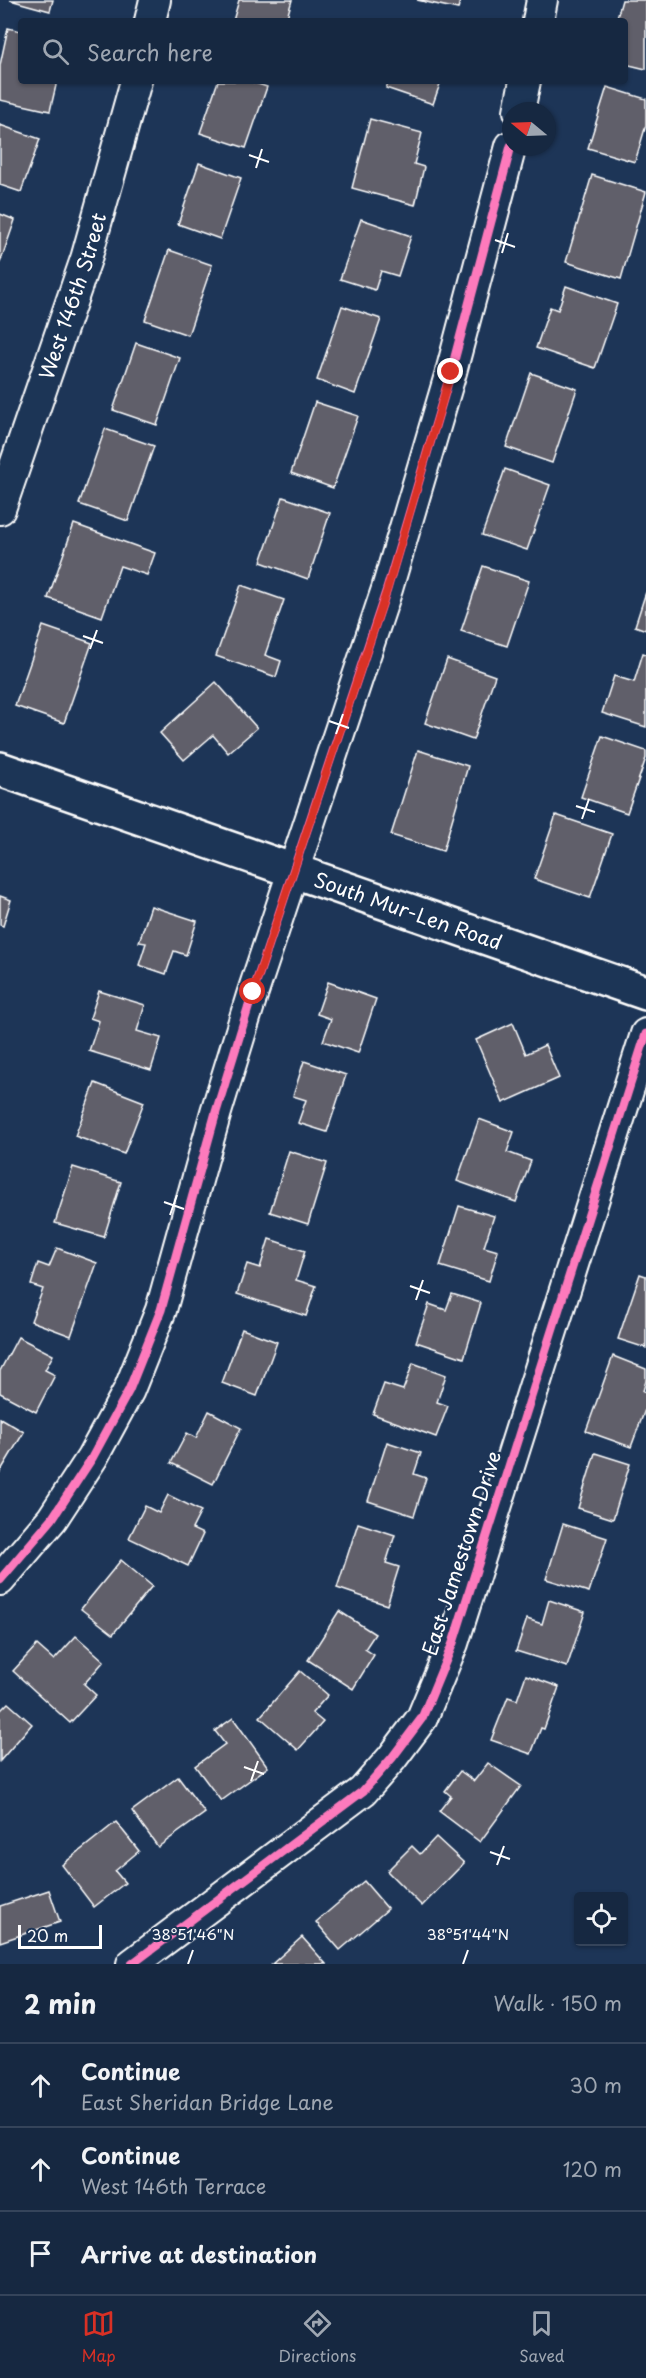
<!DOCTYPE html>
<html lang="en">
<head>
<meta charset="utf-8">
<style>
  :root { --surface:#162841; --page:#23344c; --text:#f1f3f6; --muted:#9ea6b1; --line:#35445a; --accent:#d93025 }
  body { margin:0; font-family:"Playpen Sans",sans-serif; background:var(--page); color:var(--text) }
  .controls { position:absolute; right:18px; bottom:18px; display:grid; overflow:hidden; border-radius:6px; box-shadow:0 2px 4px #0004 }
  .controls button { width:54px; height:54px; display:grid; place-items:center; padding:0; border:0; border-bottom:2px solid var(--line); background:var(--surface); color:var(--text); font:30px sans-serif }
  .compass { position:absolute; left:502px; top:102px; width:54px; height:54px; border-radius:50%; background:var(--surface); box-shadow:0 2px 4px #0004; rotate:289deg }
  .scale { position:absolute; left:18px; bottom:15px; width:84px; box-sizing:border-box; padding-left:6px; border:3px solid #fff; border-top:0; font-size:16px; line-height:21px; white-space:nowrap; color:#fff; -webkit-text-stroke:4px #1d3557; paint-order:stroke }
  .stop { position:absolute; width:18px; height:18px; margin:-14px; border:4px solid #d93025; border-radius:50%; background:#fff }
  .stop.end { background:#d93025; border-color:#fff; box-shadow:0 2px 6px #0008 }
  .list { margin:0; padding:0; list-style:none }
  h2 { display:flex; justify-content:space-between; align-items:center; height:78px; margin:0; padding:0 24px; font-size:26px }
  h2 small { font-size:20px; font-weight:400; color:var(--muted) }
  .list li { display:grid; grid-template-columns:39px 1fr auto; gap:18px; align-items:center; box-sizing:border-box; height:84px; padding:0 24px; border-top:2px solid var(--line) }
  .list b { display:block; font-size:22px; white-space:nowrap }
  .list p { margin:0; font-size:20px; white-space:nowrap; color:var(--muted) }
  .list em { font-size:20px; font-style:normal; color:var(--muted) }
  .icon { flex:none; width:33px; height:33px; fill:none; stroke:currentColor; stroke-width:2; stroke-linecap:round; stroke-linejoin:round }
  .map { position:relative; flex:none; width:646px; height:1964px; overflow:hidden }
  .search { position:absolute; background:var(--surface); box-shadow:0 2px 4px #0004; left:18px; right:18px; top:18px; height:66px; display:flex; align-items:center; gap:15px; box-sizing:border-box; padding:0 21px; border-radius:6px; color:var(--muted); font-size:22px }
  .sheet { height:330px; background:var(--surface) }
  nav { display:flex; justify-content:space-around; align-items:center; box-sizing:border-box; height:84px; border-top:2px solid var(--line); background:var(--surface); font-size:16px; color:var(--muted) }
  nav a { display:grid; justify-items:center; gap:3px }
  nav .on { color:var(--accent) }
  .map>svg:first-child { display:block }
  .building { fill:#615f6b; stroke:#fff; stroke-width:1.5 }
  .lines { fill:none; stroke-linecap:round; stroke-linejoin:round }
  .minor-casing { stroke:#fff; stroke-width:34 }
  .major-casing { stroke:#fff; stroke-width:38 }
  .minor { stroke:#1d3557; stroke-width:30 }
  .major { stroke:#1d3557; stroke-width:33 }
  .cycleway-casing { stroke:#1d3557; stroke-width:13 }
  .cycleway { stroke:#fd7abc; stroke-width:9 }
  .route { stroke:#d93025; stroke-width:8 }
  .ticks { fill:none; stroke:#fff; stroke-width:2 }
  .labels { text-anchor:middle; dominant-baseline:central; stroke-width:4.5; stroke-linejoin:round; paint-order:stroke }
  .street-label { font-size:20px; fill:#fff; stroke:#1d3557 }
  .ticks-label { font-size:15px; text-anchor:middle; fill:#fff; stroke:#1d3557; stroke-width:4.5; stroke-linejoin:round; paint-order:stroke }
</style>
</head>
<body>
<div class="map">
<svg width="646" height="1964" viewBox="0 0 646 1964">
  <rect width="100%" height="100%" fill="#1d3557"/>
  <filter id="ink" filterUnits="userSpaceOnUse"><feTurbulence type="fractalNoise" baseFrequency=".0167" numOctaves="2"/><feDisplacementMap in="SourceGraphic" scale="12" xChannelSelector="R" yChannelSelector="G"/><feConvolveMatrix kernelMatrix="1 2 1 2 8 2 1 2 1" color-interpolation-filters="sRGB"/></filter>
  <g filter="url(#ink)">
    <g class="building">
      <polygon points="10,0 53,0 50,11"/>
      <polygon points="239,0 292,0 286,21 233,21"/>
      <polygon points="417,0 460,0 458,9"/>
      <polygon points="622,0 646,0 646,69 625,64 625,21 616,21"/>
      <polygon points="8,28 21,31 21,81 57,81 50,111 0,100 0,65"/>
      <polygon points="218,81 249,81 267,87 246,148 200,133"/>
      <polygon points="389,81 441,81 433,104 386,88"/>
      <polygon points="607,87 646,99 646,125 635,162 588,148"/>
      <polygon points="370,119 422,133 414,164 424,167 415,205 352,188"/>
      <polygon points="0,125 40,139 21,192 0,185"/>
      <polygon points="199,163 241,178 220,239 178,224"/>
      <polygon points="592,175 646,192 621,279 566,262"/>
      <polygon points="0,214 15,220 0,263"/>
      <polygon points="361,219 411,236 398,276 381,271 375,290 340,279"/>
      <polygon points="169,250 212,265 188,335 145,320"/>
      <polygon points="566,286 617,304 595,368 536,348 550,307 558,310"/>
      <polygon points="342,306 381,319 355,394 317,380"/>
      <polygon points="136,343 180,358 157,425 113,410"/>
      <polygon points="531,373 577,389 552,463 506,447"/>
      <polygon points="315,402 358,416 333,488 291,473"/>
      <polygon points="105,429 154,446 128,521 79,504"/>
      <polygon points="505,469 550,485 527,550 482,535"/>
      <polygon points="283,497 330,513 308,579 261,562"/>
      <polygon points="74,524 155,553 147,575 120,566 102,617 48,598"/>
      <polygon points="483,566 529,581 507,646 461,631"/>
      <polygon points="241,585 284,600 265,655 281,661 276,677 216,656"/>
      <polygon points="646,592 646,630 635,626"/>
      <polygon points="43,626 92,643 64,723 15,706"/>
      <polygon points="643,653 646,654 646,727 602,713 614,676 634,682"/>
      <polygon points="447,659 495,676 473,740 425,723"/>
      <polygon points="216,682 257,728 228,753 213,735 184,760 160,733"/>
      <polygon points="602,736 646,751 646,758 627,813 581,797"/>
      <polygon points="418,750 468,766 443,851 391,835"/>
      <polygon points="556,815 612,834 590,898 534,879"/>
      <polygon points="0,896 11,900 3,926 0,925"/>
      <polygon points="151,906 197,921 186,955 174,951 166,974 139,965 146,943 139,942"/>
      <polygon points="328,982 376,999 358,1053 323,1041 331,1019 317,1014"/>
      <polygon points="99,991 145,1005 137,1031 161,1038 151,1070 89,1051 99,1021 90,1018"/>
      <polygon points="513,1023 526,1054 545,1045 559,1078 503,1103 476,1040"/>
      <polygon points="304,1061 346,1075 327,1132 298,1123 306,1100 293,1096"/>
      <polygon points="95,1083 144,1102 124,1154 75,1136"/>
      <polygon points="479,1119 514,1132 507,1152 531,1161 516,1202 457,1181"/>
      <polygon points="289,1151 327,1163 308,1224 270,1212"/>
      <polygon points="73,1167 121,1182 104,1237 55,1223"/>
      <polygon points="459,1206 494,1216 484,1247 498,1251 489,1281 440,1266"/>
      <polygon points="269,1239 305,1251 296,1280 316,1286 306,1316 237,1294 247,1264 260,1268"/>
      <polygon points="57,1248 97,1263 71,1336 31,1321 43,1289 31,1285 38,1263 49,1267"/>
      <polygon points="640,1274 646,1276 646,1348 618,1339"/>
      <polygon points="452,1294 481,1303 464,1358 416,1342 429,1304 446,1310"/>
      <polygon points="242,1329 277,1342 257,1396 222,1383"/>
      <polygon points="18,1337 53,1355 45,1370 55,1375 36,1412 0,1393 0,1371"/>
      <polygon points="613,1356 646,1369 646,1381 643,1391 646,1392 646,1407 631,1447 586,1431"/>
      <polygon points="413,1363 446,1375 437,1402 448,1406 436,1437 373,1414 384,1384 403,1390"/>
      <polygon points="209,1411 241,1428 213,1484 171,1463 187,1433 196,1438"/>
      <polygon points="0,1418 24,1432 0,1472"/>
      <polygon points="387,1442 421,1453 414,1474 426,1478 414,1516 368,1501"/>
      <polygon points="595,1453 630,1464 613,1519 578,1508"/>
      <polygon points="168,1495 201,1511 192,1529 203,1534 188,1566 129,1538 145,1506 159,1513"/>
      <polygon points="358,1523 395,1535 386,1563 399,1567 387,1605 337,1588"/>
      <polygon points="563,1524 607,1538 589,1592 546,1579"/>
      <polygon points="121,1560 152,1586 113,1634 81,1609"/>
      <polygon points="549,1600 585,1612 567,1667 516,1651 527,1619 542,1624"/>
      <polygon points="339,1611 375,1634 365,1649 374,1655 353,1689 308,1660"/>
      <polygon points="76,1636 104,1661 84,1684 96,1695 70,1723 13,1671 37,1645 54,1660"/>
      <polygon points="300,1671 328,1695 312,1713 323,1722 298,1750 260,1717"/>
      <polygon points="526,1675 559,1687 544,1729 541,1728 531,1754 491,1740 508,1697 517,1700"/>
      <polygon points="8,1703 32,1724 0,1761 0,1711"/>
      <polygon points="233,1718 268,1767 221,1801 195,1766 225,1744 215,1731"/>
      <polygon points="488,1763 521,1786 480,1842 439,1811 451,1796 445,1791 460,1771 474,1781"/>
      <polygon points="178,1777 205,1813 158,1847 132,1811"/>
      <polygon points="116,1822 139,1851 115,1871 125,1883 94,1907 62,1865"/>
      <polygon points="436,1837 464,1863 422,1906 387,1871 412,1846 420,1854"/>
      <polygon points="364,1881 388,1909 340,1950 316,1922"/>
      <polygon points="49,1890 60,1922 0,1942 0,1906"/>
      <polygon points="302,1937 326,1964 272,1964"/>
    </g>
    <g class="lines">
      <g class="minor-casing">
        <g id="minor">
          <polyline points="150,21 155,0"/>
          <polyline points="538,21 542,0"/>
          <polyline points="519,111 525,81"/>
          <path id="s1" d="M0 509 86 259 136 81"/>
          <polyline points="0,1580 52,1519 92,1458 129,1390 161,1310 216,1112 253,992 387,589 451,372 511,146"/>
          <polyline points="132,1964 363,1791 392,1758 422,1718 453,1643 646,1034"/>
        </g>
      </g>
      <g class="major-casing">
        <g id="major">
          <path id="s2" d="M0 769 646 993"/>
        </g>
      </g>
      <use href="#minor" class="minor"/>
      <use href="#major" class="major"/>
      <g class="cycleway-casing">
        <g id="cycleway">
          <polyline points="0,1580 52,1519 92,1458 129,1390 161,1310 216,1112 253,992 387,589 451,372 511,146"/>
          <polyline points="132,1964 363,1791 392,1758 422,1718 453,1643 646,1034"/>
        </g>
      </g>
      <use href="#cycleway" class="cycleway"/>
    </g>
  </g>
  <g class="lines" filter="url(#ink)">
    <polyline class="route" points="253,992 387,590 451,372"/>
  </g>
  <path class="ticks" d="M249 155 269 162M256 168 262 149M495 240 515 247M502 253 508 233M83 636 103 643M90 649 97 630M329 721 349 728M336 734 343 714M576 806 595 812M582 819 589 799M164 1202 184 1209M170 1215 177 1195M410 1286 430 1293M416 1300 423 1280M244 1767 264 1774M251 1781 258 1761M490 1852 510 1859M497 1865 504 1846M188 1964 193 1950M463 1964 468 1950"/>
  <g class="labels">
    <g class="street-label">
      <text stroke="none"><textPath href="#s1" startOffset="225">West 146th Street</textPath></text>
      <text stroke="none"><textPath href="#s2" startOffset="432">South Mur-Len Road</textPath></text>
      <text transform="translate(461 1553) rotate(-72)">East Jamestown Drive</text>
    </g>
  </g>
  <g class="ticks-label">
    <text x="193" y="1940">38°51'46"N</text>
    <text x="468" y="1940">38°51'44"N</text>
  </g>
</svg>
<div class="controls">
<button><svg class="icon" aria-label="locate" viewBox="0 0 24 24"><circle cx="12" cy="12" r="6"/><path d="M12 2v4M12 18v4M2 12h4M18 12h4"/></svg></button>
</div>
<svg class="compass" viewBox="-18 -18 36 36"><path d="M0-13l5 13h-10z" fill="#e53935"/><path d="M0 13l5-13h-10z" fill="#9ea6b1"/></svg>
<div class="scale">20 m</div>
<div class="stop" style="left:253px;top:992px"></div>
<div class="stop end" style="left:451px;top:372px"></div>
<div class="search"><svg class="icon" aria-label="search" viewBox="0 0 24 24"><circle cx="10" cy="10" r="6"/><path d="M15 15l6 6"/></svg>Search here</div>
</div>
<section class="sheet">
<h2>2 min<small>Walk · 150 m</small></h2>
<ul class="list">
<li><svg class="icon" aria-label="ahead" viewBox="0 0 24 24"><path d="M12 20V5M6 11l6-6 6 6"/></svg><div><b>Continue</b><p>East Sheridan Bridge Lane</p></div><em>30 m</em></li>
<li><svg class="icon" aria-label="ahead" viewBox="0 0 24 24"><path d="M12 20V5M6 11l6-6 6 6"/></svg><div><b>Continue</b><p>West 146th Terrace</p></div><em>120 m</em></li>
<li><svg class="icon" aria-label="arrive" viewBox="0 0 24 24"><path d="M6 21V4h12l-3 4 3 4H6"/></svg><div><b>Arrive at destination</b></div></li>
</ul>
</section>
<nav>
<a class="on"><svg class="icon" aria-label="map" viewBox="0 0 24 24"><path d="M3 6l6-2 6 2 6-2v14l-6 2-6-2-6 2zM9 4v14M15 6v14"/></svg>Map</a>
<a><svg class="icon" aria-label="directions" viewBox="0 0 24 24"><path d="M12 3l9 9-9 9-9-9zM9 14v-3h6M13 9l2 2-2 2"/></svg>Directions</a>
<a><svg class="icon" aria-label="saved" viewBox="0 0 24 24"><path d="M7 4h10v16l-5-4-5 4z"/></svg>Saved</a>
</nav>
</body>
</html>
